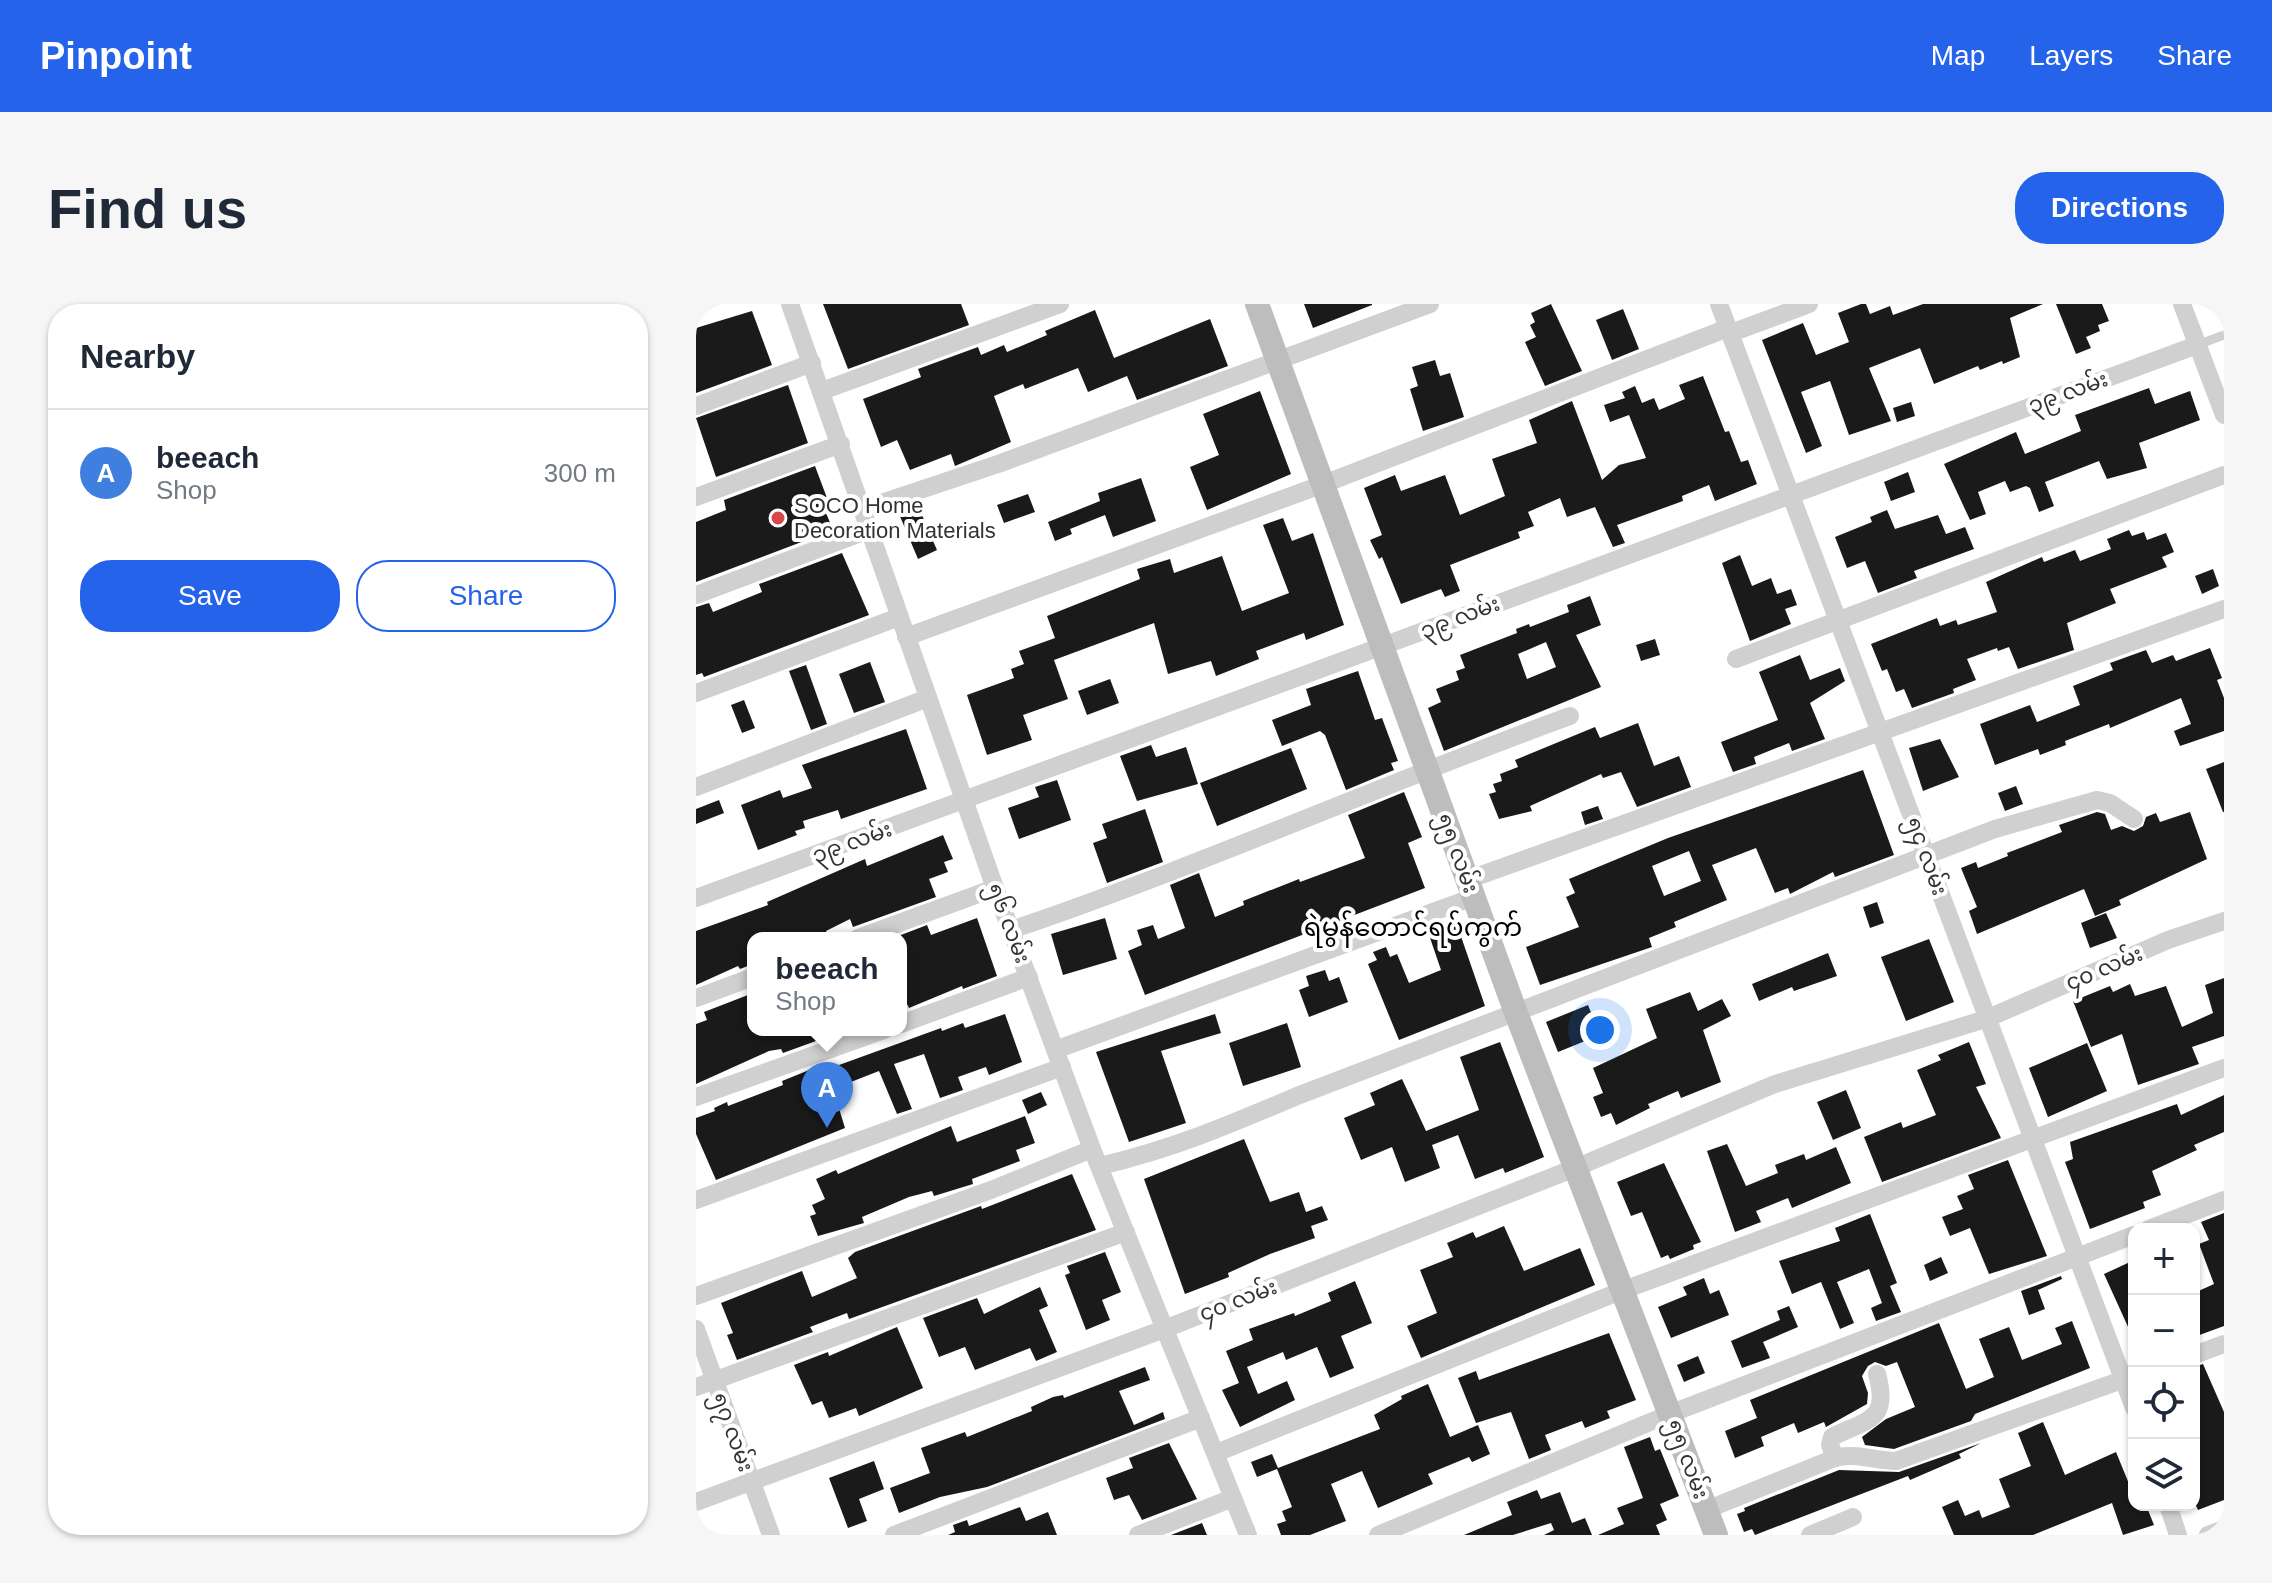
<!DOCTYPE html>
<html lang="en">
<head>
<meta charset="utf-8">
<style>
  :root { --surface:#fff; --page:#f6f6f7; --text:#1f2937; --muted:#747a83; --line:#e0e1e3; --accent:#2563eb }
  body { margin:0; font-family:Arial,"Noto Sans Myanmar",sans-serif; background:var(--page); color:var(--text) }
  .controls { position:absolute; right:24px; bottom:24px; display:grid; overflow:hidden; border-radius:16px; box-shadow:0 2px 6px #0004 }
  .controls button { width:72px; height:72px; display:grid; place-items:center; padding:0; border:0; border-bottom:2px solid var(--line); background:var(--surface); color:var(--text); font:40px sans-serif }
  .you { position:absolute; left:904px; top:726px; width:28px; height:28px; margin:-20px; border:6px solid #fff; border-radius:50%; background:#1a73e8; box-shadow:0 0 0 12px #1a73e833 }
  .badge { display:grid; place-items:center; width:52px; height:52px; border-radius:50%; background:var(--accent); color:#fff; font-size:26px; font-weight:700 }
  .pin { position:absolute; translate:-50% -66px; filter:drop-shadow(0 2px 4px #0008) }
  .pin::after { content:''; position:absolute; top:42px; width:28px; height:24px; background:inherit; clip-path:polygon(0 0,100% 0,50% 100%) }
  .popup { position:absolute; left:51px; top:628px; width:160px; height:104px; box-sizing:border-box; display:grid; place-content:center; border-radius:16px; background:var(--surface); filter:drop-shadow(0 2px 6px #0005); font-size:26px; white-space:nowrap; color:var(--muted) }
  .popup b { font-size:30px; color:var(--text) }
  .popup::after { content:''; position:absolute; left:50%; top:100%; margin-left:-16px; border:16px solid transparent; border-top-color:var(--surface) }
  .list { margin:0; padding:0; list-style:none }
  h2 { display:flex; justify-content:space-between; align-items:center; height:104px; margin:0; padding:0 32px; font-size:34px }
  h2 small { font-size:26px; font-weight:400; color:var(--muted) }
  .list li { display:grid; grid-template-columns:52px 1fr auto; gap:24px; align-items:center; box-sizing:border-box; height:128px; padding:0 32px; border-top:2px solid var(--line) }
  .list b { display:block; font-size:30px; white-space:nowrap }
  .list p { margin:0; font-size:26px; white-space:nowrap; color:var(--muted) }
  .list em { font-size:26px; font-style:normal; color:var(--muted) }
  .actions { display:flex; gap:16px; padding:24px 32px }
  .actions a { flex:1; padding:18px 0; border:2px solid var(--accent); border-radius:32px; text-align:center; font-size:28px; color:var(--accent) }
  .actions .main { background:var(--accent); color:#fff }
  .icon { flex:none; width:44px; height:44px; fill:none; stroke:currentColor; stroke-width:2; stroke-linecap:round; stroke-linejoin:round }
  .map { position:relative; flex:none; width:1528px; height:1231px; overflow:hidden; border-radius:32px }
  header { display:flex; align-items:center; gap:48px; box-sizing:border-box; height:112px; padding:0 40px; background:var(--accent); color:#fff }
  header strong { font-size:38px }
  nav { display:flex; gap:44px; margin-inline-start:auto; font-size:28px }
  .intro { display:flex; align-items:center; justify-content:space-between; box-sizing:border-box; height:192px; padding:0 48px }
  h1 { margin:0; font-size:56px }
  .button { padding:20px 36px; border-radius:32px; background:var(--accent); color:#fff; font-size:28px; font-weight:700 }
  main { display:flex; gap:48px; padding:0 48px }
  aside { flex:1; background:var(--surface); border-radius:32px; box-shadow:0 2px 6px #0004 }
  .map>svg:first-child { display:block }
  .building { fill:#1a1a1a; fill-rule:evenodd }
  .lines { fill:none; stroke-linecap:round; stroke-linejoin:round }
  .lane { stroke:#d0d0d0; stroke-width:9 }
  .street { stroke:#d0d0d0; stroke-width:18 }
  .secondary { stroke:#bdbdbd; stroke-width:24 }
  .poi-dot { fill:#d6484b; stroke:#fff; stroke-width:3 }
  .labels { text-anchor:middle; dominant-baseline:central; stroke-width:8; stroke-linejoin:round; paint-order:stroke }
  .street-label { font-size:22px; fill:#333; stroke:#fff }
  .poi-label { font-size:22px; fill:#333; stroke:#fff; text-anchor:start }
  .quarter-label { font-size:26px; fill:#000; stroke:#fff }
</style>
</head>
<body>
<header>
<strong>Pinpoint</strong>
<nav><a>Map</a><a>Layers</a><a>Share</a></nav>
</header>
<div class="intro"><h1>Find us</h1><a class="button">Directions</a></div>
<main>
<aside>
<h2>Nearby<small></small></h2>
<ul class="list">
<li><span class="badge" style="background:#3f7fe0">A</span><div><b>beeach</b><p>Shop</p></div><em>300 m</em></li>
</ul>
<div class="actions"><a class="main">Save</a><a>Share</a></div>
</aside>
<div class="map">
<svg width="1528" height="1231" viewBox="0 0 1528 1231">
  <rect width="100%" height="100%" fill="#fff"/>
  <g class="building">
    <polygon points="127,0 265,0 273,21 152,65"/>
    <polygon points="608,0 676,0 676,1 617,24"/>
    <polygon points="855,0 886,67 849,82 829,38 840,33 834,21 839,18 835,9"/>
    <polygon points="1165,0 1170,0 1174,10 1194,2 1197,11 1227,0 1347,0 1314,14 1324,53 1307,60 1306,57 1284,66 1282,62 1238,80 1224,44 1173,64 1195,117 1153,131 1134,77 1105,88 1126,142 1110,149 1066,36 1107,19 1120,51 1153,38 1142,9"/>
    <polygon points="1360,0 1406,0 1413,17 1402,21 1404,27 1390,33 1395,44 1380,50"/>
    <polygon points="927,5 943,45 916,56 900,16"/>
    <polygon points="399,6 418,54 514,15 532,62 441,96 431,72 392,88 382,64 329,85 327,80 298,92 315,138 259,162 255,150 214,166 201,136 185,143 167,95 225,73 222,65 282,43 285,51 308,41 311,48 351,31 349,27"/>
    <polygon points="56,7 76,61 0,89 0,24"/>
    <polygon points="739,56 744,72 754,69 768,113 727,127 714,85 722,82 716,63"/>
    <polygon points="1007,72 1029,128 1033,127 1045,158 1052,156 1061,180 1019,197 1013,181 986,192 987,197 921,221 929,239 917,243 899,203 871,213 864,194 832,208 838,222 822,228 824,234 754,261 764,287 749,293 745,285 705,300 686,253 683,255 674,236 686,231 668,184 699,171 705,187 749,171 764,211 809,192 796,155 841,139 833,116 876,97 906,176 923,161 950,154 933,111 914,118 908,101 929,94 926,88 939,82 946,99 958,94 963,106 989,95 983,81"/>
    <polygon points="92,81 112,139 20,173 0,114"/>
    <polygon points="1453,84 1459,100 1494,87 1504,116 1443,139 1451,164 1411,175 1403,157 1349,178 1358,202 1343,208 1334,184 1330,182 1314,188 1309,177 1282,188 1290,210 1274,216 1248,160 1320,128 1329,150 1385,127 1379,111"/>
    <polygon points="564,87 595,170 511,206 494,163 523,151 507,110"/>
    <polygon points="1215,98 1219,112 1201,118 1197,104"/>
    <polygon points="119,162 134,202 128,204 137,226 0,278 0,218 30,206 28,196"/>
    <polygon points="1212,168 1219,188 1195,197 1188,178"/>
    <polygon points="445,174 460,217 417,233 409,211 374,225 376,230 359,237 352,218 404,197 402,189"/>
    <polygon points="332,190 339,208 308,219 301,201"/>
    <polygon points="222,202 241,246 222,255 203,210"/>
    <polygon points="1191,206 1199,225 1242,211 1250,230 1269,223 1278,245 1218,267 1221,274 1182,289 1169,257 1151,264 1139,233 1176,218 1174,213"/>
    <polygon points="587,214 596,237 617,229 648,321 610,336 608,329 560,347 563,355 520,372 515,357 472,370 458,319 358,356 372,395 327,411 336,436 291,451 271,391 318,374 315,365 328,360 323,347 359,334 351,312 444,275 441,265 474,255 478,269 526,252 546,307 593,289 567,221"/>
    <polygon points="1433,226 1436,232 1448,228 1451,236 1470,229 1478,248 1466,253 1471,263 1414,285 1420,299 1371,319 1378,346 1322,365 1313,343 1302,347 1301,344 1271,355 1280,376 1257,385 1258,389 1216,404 1208,385 1200,388 1191,365 1186,367 1175,340 1241,314 1244,322 1260,316 1262,321 1301,308 1290,278 1346,253 1348,258 1379,246 1384,257 1415,245 1411,235"/>
    <polygon points="146,249 173,311 8,373 6,369 0,371 0,303 13,299 17,308 66,288 63,280"/>
    <polygon points="1044,251 1056,282 1075,274 1081,290 1095,285 1101,301 1089,305 1095,320 1054,337 1026,259"/>
    <polygon points="1517,265 1523,282 1506,290 1499,272"/>
    <path d="M894 292 905 321 880 331 905 383 748 447 732 404 745 398 740 385 763 376 760 367 769 364 764 351 821 329 820 325 833 320 834 323 873 308 871 301ZM850 338 860 363 831 375 822 350Z"/>
    <polygon points="959,335 964,351 945,357 940,341"/>
    <polygon points="1514,344 1526,374 1521,376 1528,394 1528,427 1484,442 1478,427 1495,420 1485,394 1414,424 1413,420 1369,437 1370,441 1344,451 1342,445 1299,461 1284,420 1334,401 1341,418 1384,401 1377,382 1417,366 1414,359 1450,346 1456,359 1477,351 1480,357"/>
    <polygon points="1104,351 1114,376 1144,364 1149,377 1114,399 1129,435 1096,447 1093,439 1058,453 1060,460 1037,468 1025,438 1082,416 1063,368"/>
    <polygon points="174,358 189,398 158,409 143,370"/>
    <polygon points="110,361 131,420 115,426 93,367"/>
    <polygon points="662,367 679,416 686,414 702,457 695,459 698,466 650,486 629,431 624,427 586,442 576,416 615,401 610,385"/>
    <polygon points="414,375 423,399 391,411 382,387"/>
    <polygon points="48,396 59,424 46,429 35,401"/>
    <polygon points="942,419 958,462 983,452 995,483 941,503 925,468 907,474 905,470 834,502 836,507 803,515 793,490 800,488 797,480 806,477 804,470 822,463 819,456 899,423 904,434"/>
    <polygon points="210,425 231,485 145,515 142,506 107,517 109,524 99,527 101,531 62,546 45,501 84,486 87,494 116,484 106,461"/>
    <polygon points="1244,435 1263,473 1227,487 1213,444"/>
    <polygon points="455,441 460,453 490,443 502,480 441,497 424,452"/>
    <polygon points="595,444 611,485 521,522 504,479"/>
    <polygon points="1528,458 1528,508 1527,508 1510,465"/>
    <path d="M1167 466 1198 551 1139 573 1137 568 1094 590 1092 584 1079 589 1060 544 1016 561 1031 596 978 618 980 623 953 634 956 643 844 681 830 643 883 623 870 593 879 589 873 575 972 534ZM993 547 1005 577 968 592 956 562Z"/>
    <polygon points="361,476 375,516 323,535 312,504 343,493 339,483"/>
    <polygon points="1320,482 1327,500 1309,507 1302,489"/>
    <polygon points="708,488 726,533 712,539 729,584 449,691 432,647 446,641 441,626 457,621 462,635 489,624 474,581 503,569 519,613 548,601 547,597 603,575 604,578 669,554 652,511"/>
    <polygon points="23,496 28,509 0,520 0,505"/>
    <polygon points="902,502 907,515 889,521 885,508"/>
    <polygon points="449,505 467,558 411,579 397,539 411,534 406,520"/>
    <polygon points="1401,508 1409,510 1415,526 1426,522 1438,527 1447,522 1450,513 1460,509 1464,518 1494,508 1511,555 1423,596 1425,601 1399,612 1388,585 1281,630 1273,607 1281,603 1265,564 1280,558 1282,564 1312,552 1311,549 1366,528 1363,521"/>
    <polygon points="247,531 257,555 248,558 252,568 233,575 240,593 157,623 154,615 130,627 133,634 57,634 57,660 44,665 42,662 0,681 0,627 72,601 71,598 169,555 171,562"/>
    <polygon points="1181,598 1188,619 1174,624 1167,603"/>
    <polygon points="1410,609 1421,634 1394,644 1385,619"/>
    <polygon points="281,614 301,672 267,685 266,682 213,704 211,700 205,702 205,631 231,621 235,631"/>
    <polygon points="409,614 421,655 367,671 355,630"/>
    <polygon points="759,615 789,702 703,736 672,660 681,656 677,648 690,643 694,653 701,650 713,679 745,666 731,625"/>
    <polygon points="1233,635 1258,698 1210,717 1185,653"/>
    <polygon points="1132,649 1141,672 1098,687 1096,683 1063,697 1056,680"/>
    <polygon points="629,666 633,677 643,673 652,698 613,713 603,686 613,682 610,672"/>
    <polygon points="1528,674 1528,732 1496,743 1503,760 1442,781 1426,730 1395,743 1377,697 1414,682 1417,688 1434,680 1439,692 1470,682 1486,723 1517,709 1509,681"/>
    <polygon points="994,688 1002,707 1026,695 1035,712 1007,726 1025,778 985,794 982,787 952,800 954,804 920,821 915,809 905,813 897,793 907,789 897,764 961,734 950,705"/>
    <polygon points="52,691 57,704 57,726 116,726 120,737 87,749 85,745 73,747 0,780 0,720 11,716 8,708"/>
    <polygon points="892,701 904,731 862,748 850,718"/>
    <polygon points="309,710 326,758 293,771 290,763 262,773 267,786 244,794 228,750 198,760 216,805 201,810 183,767 137,785 149,824 20,876 0,830 0,814 19,807 18,804 31,798 32,802 87,781 86,777 128,760 132,765 245,724 246,727 267,719 269,724"/>
    <polygon points="519,710 525,729 465,747 490,819 433,838 400,748"/>
    <polygon points="591,719 605,763 547,782 533,739"/>
    <polygon points="804,738 848,853 809,869 807,864 779,875 762,831 736,841 744,864 709,878 696,843 665,856 648,814 679,801 674,789 706,775 730,827 783,806 764,753"/>
    <polygon points="1273,738 1290,780 1280,783 1305,834 1186,878 1168,833 1205,818 1207,824 1240,811 1221,766 1245,756 1242,751"/>
    <polygon points="1391,739 1411,787 1352,813 1333,764"/>
    <polygon points="1150,786 1165,824 1137,836 1121,798"/>
    <polygon points="345,788 351,801 332,810 326,796"/>
    <polygon points="1528,791 1528,828 1498,841 1501,846 1456,867 1465,891 1447,898 1449,904 1394,925 1369,858 1377,855 1374,838 1481,800 1485,811"/>
    <polygon points="329,812 339,839 320,846 324,857 276,875 277,880 238,892 236,887 213,893 166,913 168,919 122,932 114,912 120,910 116,901 129,895 120,875 140,866 142,870 255,822 261,838"/>
    <polygon points="548,835 574,898 603,888 610,908 626,902 632,916 615,922 619,934 574,950 532,969 533,973 489,990 448,875"/>
    <polygon points="1031,840 1050,882 1082,869 1079,861 1108,850 1110,856 1140,843 1155,879 1096,904 1092,894 1060,907 1065,918 1039,928 1011,847"/>
    <polygon points="1312,856 1351,952 1293,970 1274,924 1254,932 1246,913 1267,905 1261,892 1278,885 1272,871"/>
    <polygon points="968,859 1005,938 997,941 998,945 974,955 972,951 965,954 946,908 935,912 921,878"/>
    <polygon points="376,870 400,926 153,1015 151,1009 114,1023 117,1028 41,1056 31,1031 37,1029 25,999 106,967 116,993 161,974 152,954 159,948 285,902 286,905"/>
    <polygon points="1528,909 1528,1022 1498,1033 1498,989 1518,980 1503,940 1513,936 1505,918"/>
    <polygon points="1174,910 1201,979 1194,982 1205,1008 1180,1017 1175,1004 1186,999 1173,965 1141,978 1158,1019 1144,1025 1125,978 1096,990 1083,957 1144,937 1139,924"/>
    <polygon points="808,922 828,967 884,944 899,981 725,1054 711,1022 741,1009 724,966 757,953 751,939 777,928 780,934"/>
    <polygon points="409,948 425,988 406,996 414,1016 390,1026 369,971 374,969 371,962"/>
    <polygon points="1245,953 1252,969 1234,977 1228,961"/>
    <polygon points="1434,958 1438,967 1438,1036 1408,970"/>
    <polygon points="1365,972 1366,975 1342,986 1349,1005 1333,1011 1325,987"/>
    <polygon points="1008,974 1014,990 1023,986 1033,1011 975,1034 962,1003 991,991 987,983"/>
    <polygon points="659,977 676,1019 645,1032 658,1064 634,1074 621,1043 590,1056 587,1048 551,1063 562,1090 591,1077 599,1096 544,1123 526,1086 543,1079 530,1047 557,1036 553,1025 598,1009 599,1012 635,997 632,989"/>
    <polygon points="344,983 352,1002 343,1006 361,1048 340,1057 334,1044 279,1066 269,1043 243,1053 227,1014 281,994 288,1010"/>
    <polygon points="1093,1002 1102,1023 1067,1038 1074,1054 1046,1064 1035,1037 1084,1016 1081,1007"/>
    <polygon points="1376,1017 1394,1064 1279,1110 1275,1117 1198,1145 1169,1141 1166,1133 1190,1115 1219,1103 1201,1058 1190,1062 1179,1058 1172,1062 1166,1072 1172,1089 1171,1100 1130,1123 1128,1118 1102,1129 1098,1119 1065,1133 1068,1142 1039,1154 1029,1127 1061,1114 1054,1096 1243,1019 1270,1085 1298,1073 1283,1035 1313,1023 1326,1056 1366,1040 1359,1024"/>
    <polygon points="201,1023 227,1084 163,1112 160,1104 133,1114 126,1097 116,1101 98,1061 132,1048 133,1052"/>
    <polygon points="913,1029 940,1096 911,1107 914,1114 889,1124 886,1117 849,1131 855,1146 833,1155 815,1108 780,1119 762,1074 780,1067 783,1076"/>
    <polygon points="1002,1052 1009,1069 988,1078 981,1061"/>
    <polygon points="1507,1060 1528,1108 1528,1196 1502,1206 1498,1197 1498,1063"/>
    <polygon points="449,1063 454,1076 423,1087 438,1121 467,1108 469,1115 291,1183 244,1193 203,1209 194,1184 234,1169 225,1144 269,1128 271,1133 336,1107 335,1103 357,1093 367,1091 368,1094"/>
    <polygon points="732,1080 754,1133 782,1121 794,1150 776,1158 773,1153 732,1170 737,1180 682,1204 666,1167 635,1180 650,1217 614,1231 585,1231 581,1220 590,1217 586,1207 596,1203 581,1165 561,1173 555,1158 576,1150 582,1164 684,1125 678,1111 706,1095 705,1092"/>
    <polygon points="1347,1118 1369,1171 1420,1148 1438,1192 1438,1201 1450,1201 1458,1221 1427,1231 1416,1199 1337,1231 1258,1231 1246,1203 1262,1196 1269,1212 1283,1206 1286,1214 1314,1203 1303,1175 1335,1162 1322,1129"/>
    <polygon points="954,1133 959,1147 964,1145 983,1192 964,1200 971,1216 960,1221 964,1231 902,1231 928,1220 921,1204 947,1194 928,1143"/>
    <polygon points="473,1139 501,1195 446,1216 433,1191 418,1196 410,1174 437,1164 433,1154"/>
    <polygon points="1285,1139 1263,1150 1265,1154 1214,1176 1212,1172 1059,1231 1056,1225 1048,1228 1041,1210 1049,1207 1048,1204 1143,1166 1203,1168"/>
    <polygon points="178,1157 188,1185 163,1195 171,1217 152,1224 133,1174"/>
    <polygon points="841,1186 845,1195 864,1188 876,1219 889,1214 896,1231 848,1231 858,1226 855,1219 817,1231 768,1231 816,1211 811,1198"/>
    <polygon points="324,1203 330,1217 352,1208 361,1231 252,1231 259,1228 257,1221 271,1216 273,1222"/>
    <polygon points="506,1219 511,1231 475,1231"/>
  </g>
  <g class="lines">
    <polyline class="lane" points="1501,41 1528,31"/>
    <g class="street">
      <polyline points="94,0 299,584 396,845 552,1231"/>
      <polyline points="1023,0 1438,1104"/>
      <polyline points="1486,0 1528,111"/>
      <polyline points="1035,29 1113,0"/>
      <polyline points="126,87 364,0"/>
      <polyline points="0,102 116,59"/>
      <polyline points="0,193 145,140"/>
      <polyline points="167,205 305,159 734,0"/>
      <polyline points="0,291 175,225"/>
      <polyline points="210,333 625,181 1032,24"/>
      <polyline points="1040,355 1528,171"/>
      <polyline points="0,389 203,313"/>
      <polyline points="0,483 232,394"/>
      <polyline points="771,576 1528,305"/>
      <path d="M0 594C502 414 999 222 1501 41"/>
      <path d="M315 626C504 562 686 480 874 412"/>
      <polyline points="162,634 299,584"/>
      <polyline points="0,694 57,673"/>
      <polyline points="205,720 333,673"/>
      <polyline points="359,746 778,593"/>
      <polyline points="0,793 188,726"/>
      <path d="M404 862C477 845 533 821 601 792L1299 525 1401 496 1414 499 1438 515"/>
      <polyline points="0,896 366,763"/>
      <polyline points="1453,925 1528,896"/>
      <polyline points="0,992 295,886 396,845"/>
      <polyline points="0,1025 75,1231"/>
      <polyline points="1498,1051 1528,1040"/>
      <polyline points="0,1083 430,928"/>
      <polyline points="520,1149 925,987 1528,764"/>
      <path d="M1139 1154 1134 1141 1136 1133C1172 1115 1194 1117 1181 1070"/>
      <polyline points="0,1198 471,1024 879,864 1079,780 1290,715 1472,636 1528,617"/>
      <polyline points="1472,1201 1482,1231"/>
      <path d="M1010 1206 1139 1154C1159 1148 1179 1157 1200 1157L1437 1072"/>
      <polyline points="198,1231 505,1114"/>
      <polyline points="442,1231 537,1194"/>
      <polyline points="682,1231 976,1109 1438,931"/>
      <polyline points="1114,1231 1157,1213"/>
      <polyline points="1512,1231 1528,1225"/>
    </g>
    <polyline class="secondary" points="561,0 820,709 1020,1231"/>
  </g>
  <circle class="poi-dot" cx="82" cy="214" r="8"/>
  <g class="labels">
    <g class="street-label">
      <text transform="translate(1372 88) rotate(-20)">၃၉ လမ်း</text>
      <text transform="translate(764 313) rotate(-21)">၃၉ လမ်း</text>
      <text transform="translate(156 538) rotate(-20)">၃၉ လမ်း</text>
      <text transform="translate(762 549) rotate(70)">၅၅ လမ်း</text>
      <text transform="translate(1231 552) rotate(70)">၅၄ လမ်း</text>
      <text transform="translate(313 619) rotate(69)">၅၆ လမ်း</text>
      <text transform="translate(1408 664) rotate(-23)">၄၀ လမ်း</text>
      <text transform="translate(542 996) rotate(-21)">၄၀ လမ်း</text>
      <text transform="translate(37 1128) rotate(70)">၅၇ လမ်း</text>
      <text transform="translate(992 1155) rotate(70)">၅၅ လမ်း</text>
    </g>
    <g class="poi-label">
      <text x="98" y="201">SOCO Home<tspan x="98" dy="25">Decoration Materials</tspan></text>
    </g>
    <g class="quarter-label">
      <text x="717" y="623">ရဲမွန်တောင်ရပ်ကွက်</text>
    </g>
  </g>
</svg>
<div class="controls">
<button>+</button>
<button>−</button>
<button><svg class="icon" aria-label="locate" viewBox="0 0 24 24"><circle cx="12" cy="12" r="6"/><path d="M12 2v4M12 18v4M2 12h4M18 12h4"/></svg></button>
<button><svg class="icon" aria-label="layers" viewBox="0 0 24 24"><path d="M12 4l9 5-9 5-9-5zM3 14l9 5 9-5"/></svg></button>
</div>
<div class="you"></div>
<div class="pin badge" style="left:131px;top:824px;background:#3f7fe0">A</div>
<div class="popup"><b>beeach</b>Shop</div>
</div>
</main>
</body>
</html>
